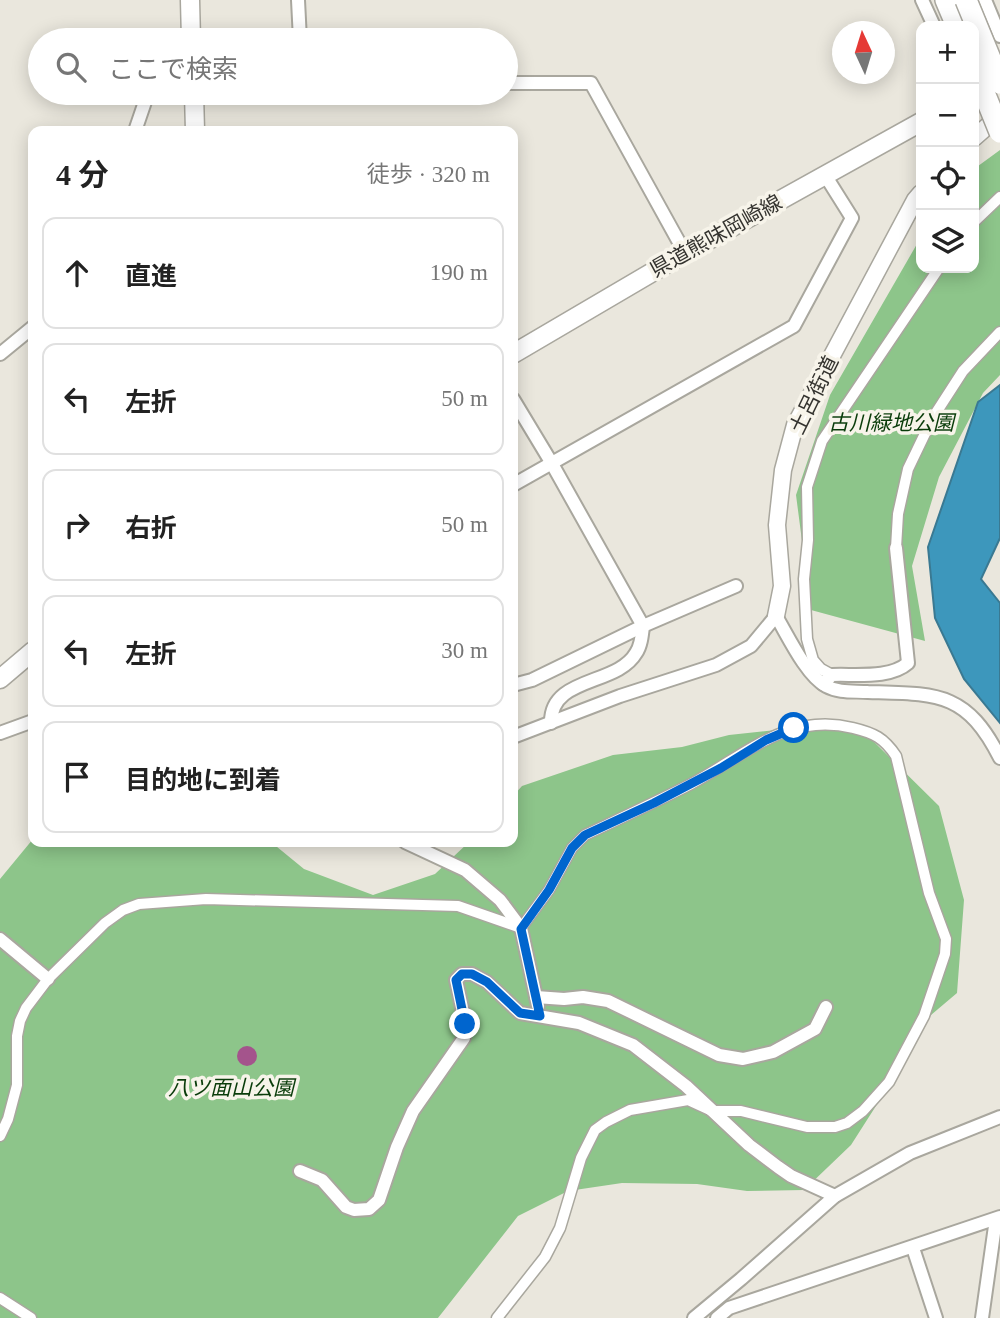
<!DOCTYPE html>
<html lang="ja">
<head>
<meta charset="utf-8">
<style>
  :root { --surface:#fff; --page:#f2f2f2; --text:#222; --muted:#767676; --line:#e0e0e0 }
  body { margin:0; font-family:"Times New Roman","Noto Sans JP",serif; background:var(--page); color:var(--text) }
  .controls { position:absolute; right:21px; top:21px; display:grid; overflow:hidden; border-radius:14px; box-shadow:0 4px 18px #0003 }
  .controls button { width:63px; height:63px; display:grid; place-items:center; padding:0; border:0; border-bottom:2px solid var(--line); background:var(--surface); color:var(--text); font:35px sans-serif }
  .compass { position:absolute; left:832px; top:21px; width:63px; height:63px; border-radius:50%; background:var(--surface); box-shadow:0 4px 18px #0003; rotate:356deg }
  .stop { position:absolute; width:21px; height:21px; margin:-16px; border:5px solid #0065ce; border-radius:50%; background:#fff }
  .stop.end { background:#0065ce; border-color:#fff; box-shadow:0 2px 7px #0008 }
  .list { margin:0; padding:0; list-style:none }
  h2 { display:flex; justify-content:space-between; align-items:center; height:91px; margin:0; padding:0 28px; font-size:30px }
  h2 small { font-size:23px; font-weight:400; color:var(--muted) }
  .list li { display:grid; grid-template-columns:46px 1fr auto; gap:21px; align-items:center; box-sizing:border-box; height:112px; margin:0 14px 14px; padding:0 14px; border:2px solid var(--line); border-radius:14px }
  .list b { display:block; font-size:26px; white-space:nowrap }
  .list em { font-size:23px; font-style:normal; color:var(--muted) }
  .icon { flex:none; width:38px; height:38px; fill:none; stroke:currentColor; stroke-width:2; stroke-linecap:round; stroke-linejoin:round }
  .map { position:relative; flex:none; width:1000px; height:1318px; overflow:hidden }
  .search { position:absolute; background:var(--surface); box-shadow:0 4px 18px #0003; left:28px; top:28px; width:490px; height:77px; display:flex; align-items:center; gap:18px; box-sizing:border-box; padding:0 24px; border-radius:38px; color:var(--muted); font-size:26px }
  .panel { position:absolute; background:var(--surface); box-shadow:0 4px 18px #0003; left:28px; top:126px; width:490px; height:721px; border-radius:14px }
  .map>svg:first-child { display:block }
  .green { fill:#8dc58a }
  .water { fill:#3d97bc; stroke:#3a7992; stroke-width:2 }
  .building { fill:#a4548c }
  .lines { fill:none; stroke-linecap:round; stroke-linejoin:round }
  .pedestrian-casing { stroke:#a9a79e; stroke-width:13 }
  .minor-casing { stroke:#a9a79e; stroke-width:16 }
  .tertiary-casing { stroke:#a9a79e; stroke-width:19 }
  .secondary-casing { stroke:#a9a79e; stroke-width:21 }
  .trunk-casing { stroke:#a9a79e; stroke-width:24 }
  .pedestrian { stroke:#fff; stroke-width:10 }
  .minor { stroke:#fff; stroke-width:12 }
  .tertiary { stroke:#fff; stroke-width:16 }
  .secondary { stroke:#fff; stroke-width:18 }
  .trunk { stroke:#fff; stroke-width:21 }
  .trunk-bridge-casing { stroke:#a9a79e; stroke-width:24; stroke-linecap:butt }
  .trunk-bridge { stroke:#fff; stroke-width:21 }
  .route { stroke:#0065ce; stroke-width:9 }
  .labels { text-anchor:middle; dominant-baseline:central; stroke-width:7; stroke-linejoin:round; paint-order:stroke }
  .street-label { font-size:21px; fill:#34332f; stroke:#f7f4ea }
  .park-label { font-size:21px; font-style:italic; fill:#093c0a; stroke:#f7f4ea }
</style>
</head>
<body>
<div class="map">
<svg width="1000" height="1318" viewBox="0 0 1000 1318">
  <rect width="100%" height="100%" fill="#eae7dd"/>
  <g class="green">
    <polygon points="1000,150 1000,375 983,393 939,477 912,566 925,641 811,610 796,495 830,395 921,237 921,268 974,268 974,169"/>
    <polygon points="795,728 865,733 939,806 964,900 957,993 931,1015 901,1046 897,1073 851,1145 804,1190 747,1191 697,1184 622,1183 568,1191 518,1216 438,1318 0,1318 0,879 33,839 33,842 271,842 304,869 373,895 435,874 469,842 513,842 513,796 522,786 613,755 682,747 729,735"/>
  </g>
  <polygon class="water" points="1000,385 1000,538 981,579 1000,603 1000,723 964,679 935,618 928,547 978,402"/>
  <circle class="building" cx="247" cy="1056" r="10"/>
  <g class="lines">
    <g class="pedestrian-casing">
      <g id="pedestrian">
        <polyline points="974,222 1000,197"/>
        <polyline points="896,548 898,514 908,469 932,419 963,371 1000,332"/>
        <polyline points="832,675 821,669 813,660 807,639 804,579 808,540 807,487 822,441 939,268"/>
        <path d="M0 1136 8 1119 17 1085V1036L20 1021 26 1008 48 979 105 923 123 910 139 904 206 899 458 906 521 928 549 890 572 848 585 835C621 818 656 802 691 784 746 755 787 712 853 728 874 733 884 738 896 756L929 893 946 939 945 954 924 1016 889 1082 863 1111 847 1123 835 1127H807L741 1111H712L688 1100 630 1110 606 1122 595 1130 581 1158 560 1228 545 1257 497 1318"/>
        <polyline points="0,1298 31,1318"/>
      </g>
    </g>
    <g class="minor-casing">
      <g id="minor">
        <polyline points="298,0 300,40"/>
        <polyline points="922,0 934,26"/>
        <polyline points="985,0 1000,36"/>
        <polyline points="506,83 591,83 685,253"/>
        <polyline points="135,131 148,93"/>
        <polyline points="0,354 33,327"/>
        <path d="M513 399 551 462 643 626C642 635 641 646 636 653 617 686 550 676 551 723"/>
        <polyline points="513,485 794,326 852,218 825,175"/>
        <path d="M823 684 832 675C856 674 890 679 908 663L896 548"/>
        <polyline points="513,685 532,680 643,626 736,586"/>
        <polyline points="0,733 33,721"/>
        <path d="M513 737 620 696 716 665 751 646 776 616C788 636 806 675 826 686 839 693 853 691 868 692 937 694 966 691 1000 758"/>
        <polyline points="405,842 465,870 500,900 521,928 538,1006"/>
        <polyline points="0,939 48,979"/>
        <polyline points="536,997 564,999 583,997 608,1001 719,1055 743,1059 773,1052 815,1029 826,1007"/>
        <polyline points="300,1171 322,1180 346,1207 354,1210 369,1209 379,1200 397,1147 413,1111 464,1038 464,1017 456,980 462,974 472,974 487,982 520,1013 579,1023 633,1045 686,1086 749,1145 778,1167 791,1176 835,1196"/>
        <polyline points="913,1248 936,1318"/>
        <polyline points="694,1318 741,1279 835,1196 910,1153 1000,1117"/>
        <polyline points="717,1318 729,1308 1000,1217"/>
        <polyline points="982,1318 996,1219"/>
      </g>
    </g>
    <g class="tertiary-casing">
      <g id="tertiary">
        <polyline points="974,138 1000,115"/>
        <polyline points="776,616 782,586 777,525 783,470 795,425 915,200 921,193"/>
      </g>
    </g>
    <g class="secondary-casing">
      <g id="secondary">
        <polyline points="190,0 191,40"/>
        <polyline points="194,93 195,131"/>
        <polyline points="513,354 685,253 921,122"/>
        <polyline points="0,679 33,651"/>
      </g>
    </g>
    <g class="trunk-casing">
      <polyline id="trunk" points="946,0 957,26"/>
    </g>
    <use href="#pedestrian" class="pedestrian"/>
    <use href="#minor" class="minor"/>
    <use href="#tertiary" class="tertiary"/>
    <use href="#secondary" class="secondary"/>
    <use href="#trunk" class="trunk"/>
    <g class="trunk-bridge-casing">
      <g id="trunk-bridge">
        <polyline points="966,0 1000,83"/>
        <polyline points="974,68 1000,132"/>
      </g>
    </g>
    <use href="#trunk-bridge" class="trunk-bridge"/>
  </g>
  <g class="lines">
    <polyline class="route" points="465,1024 456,980 462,974 472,974 487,982 520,1013 540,1016 521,929 549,890 572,848 585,835 654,803 721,768 766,740 794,728"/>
  </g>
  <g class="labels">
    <g class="street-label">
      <text transform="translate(716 236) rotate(-29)">県道熊味岡崎線</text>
      <text transform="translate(814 395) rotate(-64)">土呂街道</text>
    </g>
    <g class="park-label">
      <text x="891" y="423">古川緑地公園</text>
      <text x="231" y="1088">八ツ面山公園</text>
    </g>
  </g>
</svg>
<div class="controls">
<button>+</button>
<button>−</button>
<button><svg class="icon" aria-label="locate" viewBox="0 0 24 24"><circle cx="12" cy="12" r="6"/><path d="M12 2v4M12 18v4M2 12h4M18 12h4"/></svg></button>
<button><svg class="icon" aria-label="layers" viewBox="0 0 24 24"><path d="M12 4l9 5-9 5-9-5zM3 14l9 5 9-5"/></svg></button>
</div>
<svg class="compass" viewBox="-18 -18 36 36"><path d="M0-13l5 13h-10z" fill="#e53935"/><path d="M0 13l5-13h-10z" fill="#767676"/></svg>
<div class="stop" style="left:794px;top:728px"></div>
<div class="stop end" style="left:465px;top:1024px"></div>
<div class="search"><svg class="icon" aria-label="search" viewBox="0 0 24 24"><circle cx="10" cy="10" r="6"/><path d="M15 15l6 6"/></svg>ここで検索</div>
<section class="panel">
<h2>4 分<small>徒歩 · 320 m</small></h2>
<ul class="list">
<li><svg class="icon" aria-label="ahead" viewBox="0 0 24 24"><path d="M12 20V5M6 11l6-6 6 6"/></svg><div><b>直進</b></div><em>190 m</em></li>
<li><svg class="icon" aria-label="left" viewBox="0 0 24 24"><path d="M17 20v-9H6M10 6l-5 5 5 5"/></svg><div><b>左折</b></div><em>50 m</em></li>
<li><svg class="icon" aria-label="right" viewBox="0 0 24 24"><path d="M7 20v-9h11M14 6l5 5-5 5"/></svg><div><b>右折</b></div><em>50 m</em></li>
<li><svg class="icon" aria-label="left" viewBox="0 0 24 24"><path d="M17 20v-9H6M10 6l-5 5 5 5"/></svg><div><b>左折</b></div><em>30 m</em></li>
<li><svg class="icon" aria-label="arrive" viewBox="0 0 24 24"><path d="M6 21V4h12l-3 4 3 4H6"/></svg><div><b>目的地に到着</b></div></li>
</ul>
</section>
</div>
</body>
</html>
